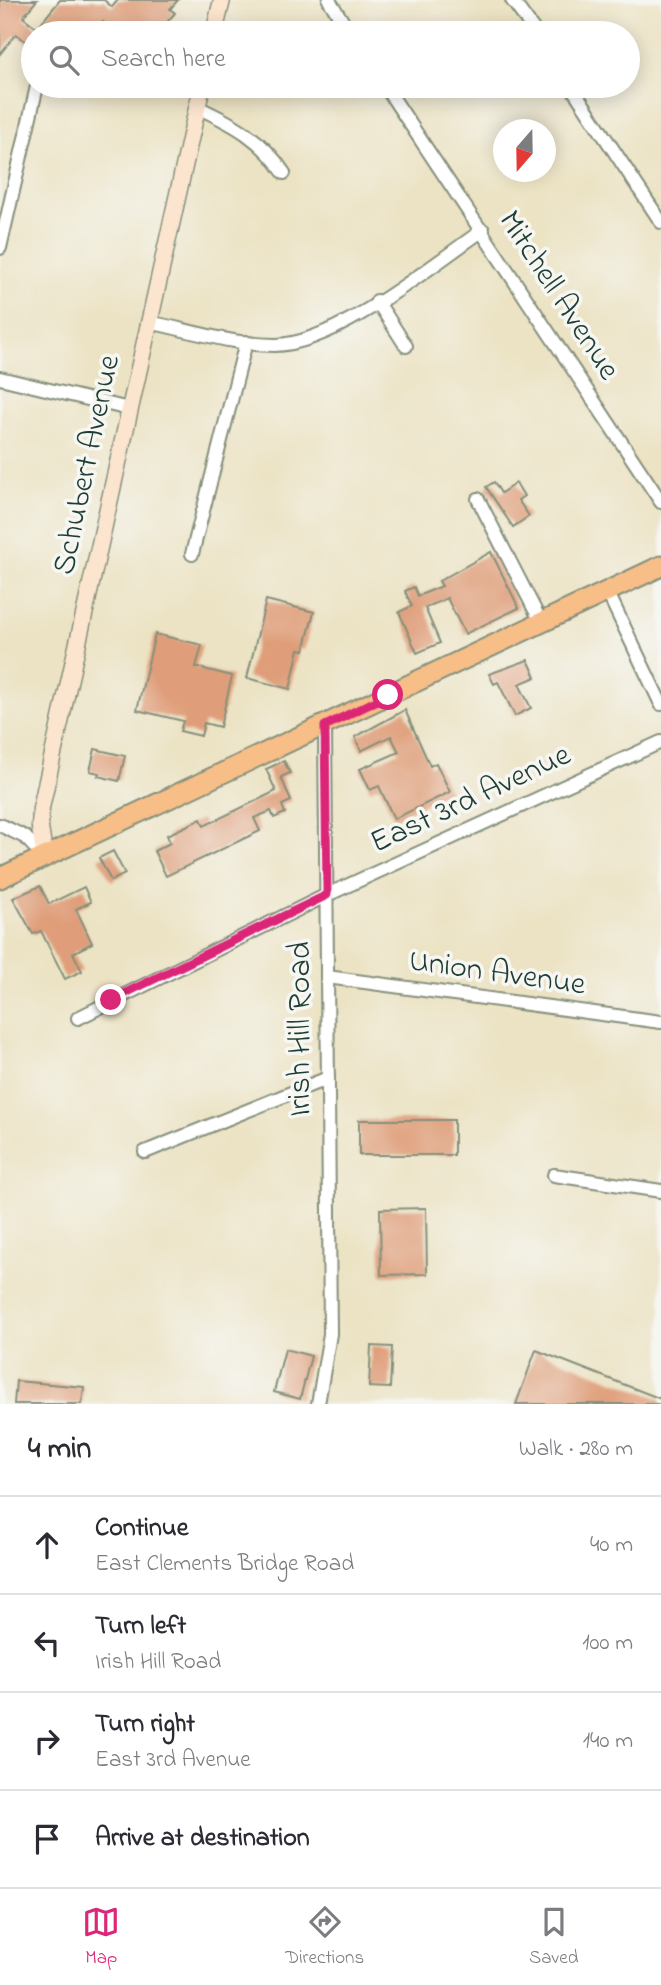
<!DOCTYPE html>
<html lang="en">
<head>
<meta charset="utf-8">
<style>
  :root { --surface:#fff; --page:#f7f7f7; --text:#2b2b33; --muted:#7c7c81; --line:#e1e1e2; --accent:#db2777 }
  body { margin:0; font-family:"Indie Flower",sans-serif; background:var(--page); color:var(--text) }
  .compass { position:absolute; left:493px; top:119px; width:63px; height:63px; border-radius:50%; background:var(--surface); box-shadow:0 4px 18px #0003; rotate:200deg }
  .stop { position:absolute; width:21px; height:21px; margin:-16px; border:5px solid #db2777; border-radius:50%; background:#fff }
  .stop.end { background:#db2777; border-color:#fff; box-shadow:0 2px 7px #0008 }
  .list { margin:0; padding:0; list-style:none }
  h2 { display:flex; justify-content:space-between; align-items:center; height:91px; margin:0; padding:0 28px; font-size:30px }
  h2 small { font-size:23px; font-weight:400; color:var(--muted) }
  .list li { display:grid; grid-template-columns:46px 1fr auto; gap:21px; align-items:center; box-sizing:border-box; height:98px; padding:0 28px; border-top:2px solid var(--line) }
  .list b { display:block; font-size:26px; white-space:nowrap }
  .list p { margin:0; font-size:23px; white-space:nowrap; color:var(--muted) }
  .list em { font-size:23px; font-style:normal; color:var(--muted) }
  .icon { flex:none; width:38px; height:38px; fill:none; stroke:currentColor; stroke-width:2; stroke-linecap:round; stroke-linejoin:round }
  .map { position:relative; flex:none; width:661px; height:1404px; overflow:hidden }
  .search { position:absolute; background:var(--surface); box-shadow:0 4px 18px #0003; left:21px; right:21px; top:21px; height:77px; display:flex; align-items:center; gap:18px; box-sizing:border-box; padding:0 24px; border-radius:38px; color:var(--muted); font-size:26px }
  .sheet { height:483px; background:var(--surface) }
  nav { display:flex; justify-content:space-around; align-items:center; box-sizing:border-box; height:98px; border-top:2px solid var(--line); background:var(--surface); font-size:19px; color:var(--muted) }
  nav a { display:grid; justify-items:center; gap:4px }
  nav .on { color:var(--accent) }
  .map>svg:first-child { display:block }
  .building { fill:#df9e79 }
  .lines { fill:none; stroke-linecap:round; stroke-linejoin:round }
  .street-casing { stroke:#86907c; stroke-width:16 }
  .secondary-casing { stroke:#86907c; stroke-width:19 }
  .primary-casing { stroke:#86907c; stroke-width:23 }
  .street { stroke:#fff; stroke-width:12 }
  .secondary { stroke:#fce5cf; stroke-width:16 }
  .primary { stroke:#f7be88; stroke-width:19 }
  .route { stroke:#db2777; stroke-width:9 }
  .labels { text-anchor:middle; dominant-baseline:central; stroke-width:7; stroke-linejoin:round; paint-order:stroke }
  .street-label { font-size:32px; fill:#1f3d34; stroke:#f6f6f2 }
</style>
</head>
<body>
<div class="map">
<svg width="661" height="1404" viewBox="0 0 661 1404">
  <rect width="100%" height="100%" fill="#f6f6f2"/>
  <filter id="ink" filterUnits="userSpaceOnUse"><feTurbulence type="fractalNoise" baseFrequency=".0143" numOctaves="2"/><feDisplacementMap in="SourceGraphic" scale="14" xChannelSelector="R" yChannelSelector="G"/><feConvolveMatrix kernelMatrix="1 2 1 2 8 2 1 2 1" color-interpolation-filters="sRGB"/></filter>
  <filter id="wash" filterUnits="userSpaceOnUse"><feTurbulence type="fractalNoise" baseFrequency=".00686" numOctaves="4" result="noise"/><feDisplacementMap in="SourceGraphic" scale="28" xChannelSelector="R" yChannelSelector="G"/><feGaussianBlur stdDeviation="1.57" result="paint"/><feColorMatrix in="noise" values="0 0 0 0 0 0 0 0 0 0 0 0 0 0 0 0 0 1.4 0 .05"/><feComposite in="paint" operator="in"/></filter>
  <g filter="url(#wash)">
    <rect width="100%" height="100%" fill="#ece3c4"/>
    <g id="blocks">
      <g class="building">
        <polygon points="0,0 37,0 23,17 37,28 60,0 104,0 112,7 118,0 178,0 170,9 175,13 158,33 116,33 103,22 94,33 33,33 33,47 16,34 0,54"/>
        <polygon points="494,482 501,493 516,483 524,496 518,500 529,516 513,527 486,487"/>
        <polygon points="491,552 519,608 465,634 447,598 425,608 440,643 417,653 399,612 412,606 405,591 414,587 418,596 442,586 439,581"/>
        <polygon points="266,600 314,612 304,650 299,649 290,689 247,678"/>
        <polygon points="155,634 202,645 196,667 232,676 220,727 204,723 201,736 180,731 183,721 137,710"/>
        <polygon points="528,660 536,677 519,684 531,708 515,716 498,682 494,684 489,674"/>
        <polygon points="405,710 430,766 436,763 450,792 394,819 379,786 370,790 360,769 399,752 391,736 361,751 355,737"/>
        <polygon points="95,749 125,756 119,781 98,776 99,773 90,771"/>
        <polygon points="284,761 290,773 281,777 291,801 282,805 285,813 274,818 271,811 254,818 260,831 166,876 154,851 170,843 167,835 201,819 204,826 276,791 266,769"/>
        <polygon points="113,851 125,874 111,881 99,858"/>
        <polygon points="40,886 49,904 84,887 91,902 76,909 92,943 73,953 82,971 65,979 41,931 33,934 13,898"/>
        <rect x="359" y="1120" width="95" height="35"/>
        <polygon points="426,1208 427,1274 381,1275 380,1209"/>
        <polygon points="371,1346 392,1347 390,1388 369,1387"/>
        <polygon points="285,1349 311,1356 300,1399 274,1392"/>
        <polygon points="536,1350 661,1399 661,1404 516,1404"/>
        <polygon points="16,1381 84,1387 82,1404 14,1404"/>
      </g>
    </g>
  </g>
  <g filter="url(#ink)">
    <use href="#blocks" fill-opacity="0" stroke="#86907c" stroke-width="2"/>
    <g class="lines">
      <g class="street-casing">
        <g id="street">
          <polyline points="329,0 350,33"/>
          <polyline points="512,0 536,33"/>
          <polyline points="385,86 661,502"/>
          <polyline points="571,86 661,222"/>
          <path d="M197 107C234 124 262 139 284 173"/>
          <polyline points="0,248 37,86"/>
          <polyline points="377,301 406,346"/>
          <path d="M148 322C189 330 233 345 275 345 335 345 432 265 483 230"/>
          <polyline points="0,378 129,409"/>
          <polyline points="478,499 541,622"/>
          <polyline points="192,554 246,342"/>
          <polyline points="607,591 661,704"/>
          <polyline points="0,825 25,837 45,858"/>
          <polyline points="327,977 661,1022"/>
          <polyline points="78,1018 327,895 661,742"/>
          <polyline points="145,1152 328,1078"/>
          <polyline points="554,1175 661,1191"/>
          <polyline points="318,1404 330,1334 325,726"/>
        </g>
      </g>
      <g class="secondary-casing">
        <g id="secondary">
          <polyline points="214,33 222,0"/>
          <polyline points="45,858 40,828 41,808 202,86"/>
        </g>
      </g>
      <g class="primary-casing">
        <polyline id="primary" points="0,878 661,566"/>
      </g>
      <use href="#street" class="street"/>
      <use href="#secondary" class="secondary"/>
      <use href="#primary" class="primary"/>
    </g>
  </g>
  <g class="lines" filter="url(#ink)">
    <polyline class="route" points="111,1000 327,895 325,726 388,695"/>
  </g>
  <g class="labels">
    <g class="street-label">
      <text transform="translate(558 296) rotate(57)">Mitchell Avenue</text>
      <text transform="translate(88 465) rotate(-78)">Schubert Avenue</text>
      <text transform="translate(471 800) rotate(-25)">East 3rd Avenue</text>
      <text transform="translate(497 974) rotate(8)">Union Avenue</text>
      <text transform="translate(301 1029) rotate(-90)">Irish Hill Road</text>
    </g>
  </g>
</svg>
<svg class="compass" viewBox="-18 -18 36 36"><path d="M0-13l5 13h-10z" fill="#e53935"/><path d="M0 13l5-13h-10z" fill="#7c7c81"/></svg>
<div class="stop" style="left:388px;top:695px"></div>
<div class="stop end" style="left:111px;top:1000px"></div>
<div class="search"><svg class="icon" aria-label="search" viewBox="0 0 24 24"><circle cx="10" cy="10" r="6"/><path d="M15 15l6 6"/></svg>Search here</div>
</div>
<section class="sheet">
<h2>4 min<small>Walk · 280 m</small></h2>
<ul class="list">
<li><svg class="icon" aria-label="ahead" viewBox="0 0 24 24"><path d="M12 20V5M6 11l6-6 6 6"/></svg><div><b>Continue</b><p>East Clements Bridge Road</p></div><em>40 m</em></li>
<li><svg class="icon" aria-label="left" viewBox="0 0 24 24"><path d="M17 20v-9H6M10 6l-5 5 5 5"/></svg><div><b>Turn left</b><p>Irish Hill Road</p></div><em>100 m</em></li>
<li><svg class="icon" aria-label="right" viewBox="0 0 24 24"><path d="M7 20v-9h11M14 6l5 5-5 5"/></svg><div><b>Turn right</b><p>East 3rd Avenue</p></div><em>140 m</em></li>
<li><svg class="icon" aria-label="arrive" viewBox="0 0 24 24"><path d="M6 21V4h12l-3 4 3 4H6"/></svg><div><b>Arrive at destination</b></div></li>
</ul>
</section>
<nav>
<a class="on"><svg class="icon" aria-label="map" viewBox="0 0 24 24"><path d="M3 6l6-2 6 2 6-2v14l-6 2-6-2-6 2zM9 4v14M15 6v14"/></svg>Map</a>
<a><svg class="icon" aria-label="directions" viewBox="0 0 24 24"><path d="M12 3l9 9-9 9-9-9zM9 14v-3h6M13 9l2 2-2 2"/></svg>Directions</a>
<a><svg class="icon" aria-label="saved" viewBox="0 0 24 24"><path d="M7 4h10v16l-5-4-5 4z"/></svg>Saved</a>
</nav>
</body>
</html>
